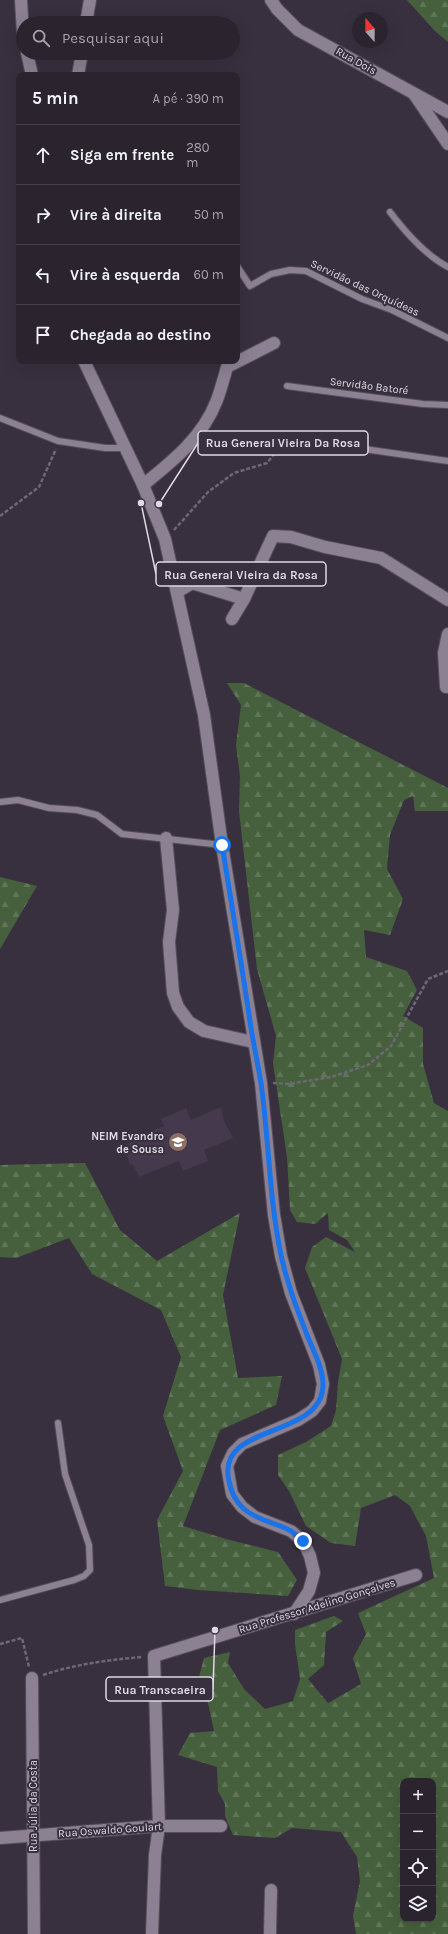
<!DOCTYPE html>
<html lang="pt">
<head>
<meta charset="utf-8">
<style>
  :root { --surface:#2b242f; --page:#37303b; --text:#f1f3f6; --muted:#a6a4aa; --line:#47414b }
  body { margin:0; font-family:Karla,sans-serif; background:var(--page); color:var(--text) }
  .controls { position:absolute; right:12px; bottom:12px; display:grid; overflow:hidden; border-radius:8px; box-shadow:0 4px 16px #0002 }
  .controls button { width:36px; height:36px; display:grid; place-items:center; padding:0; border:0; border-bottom:1px solid var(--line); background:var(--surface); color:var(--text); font:20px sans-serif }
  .compass { position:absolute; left:352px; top:12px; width:36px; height:36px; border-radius:50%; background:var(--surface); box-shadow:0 4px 16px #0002; rotate:339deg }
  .stop { position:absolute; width:12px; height:12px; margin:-9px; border:3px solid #1a73e8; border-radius:50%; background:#fff }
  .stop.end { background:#1a73e8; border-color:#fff; box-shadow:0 1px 4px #0008 }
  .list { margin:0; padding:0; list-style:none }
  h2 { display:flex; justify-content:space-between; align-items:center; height:52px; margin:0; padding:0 16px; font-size:17px }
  h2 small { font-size:13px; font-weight:400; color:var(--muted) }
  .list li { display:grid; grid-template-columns:26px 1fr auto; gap:12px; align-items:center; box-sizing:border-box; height:60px; padding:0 16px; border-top:1px solid var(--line) }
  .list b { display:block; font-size:15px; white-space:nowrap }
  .list em { font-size:13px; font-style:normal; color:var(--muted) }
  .icon { flex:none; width:22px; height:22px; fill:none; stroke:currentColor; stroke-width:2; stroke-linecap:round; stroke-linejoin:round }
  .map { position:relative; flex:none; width:448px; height:1934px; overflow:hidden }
  .search { position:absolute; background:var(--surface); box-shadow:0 4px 16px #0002; left:16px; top:16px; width:224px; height:44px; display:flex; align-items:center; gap:10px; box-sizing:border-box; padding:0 14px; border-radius:22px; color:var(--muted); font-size:15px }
  .panel { position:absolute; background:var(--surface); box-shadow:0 4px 16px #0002; left:16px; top:72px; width:224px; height:292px; border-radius:8px }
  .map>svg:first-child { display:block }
  .built { fill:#45394d }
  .forest { fill:url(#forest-firs); fill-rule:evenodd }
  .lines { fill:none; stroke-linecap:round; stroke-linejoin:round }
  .lane-casing { stroke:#554e5b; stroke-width:8 }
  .street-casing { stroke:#554e5b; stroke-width:14 }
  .path { stroke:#6e6774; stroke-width:2.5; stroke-dasharray:4 2; stroke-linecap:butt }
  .lane { stroke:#8b8192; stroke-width:6 }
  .street { stroke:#8b8192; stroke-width:12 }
  .route { stroke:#1a73e8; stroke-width:5 }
  .labels { text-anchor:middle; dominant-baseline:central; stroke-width:4; stroke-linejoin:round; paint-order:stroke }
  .street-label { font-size:11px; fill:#ded9e2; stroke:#39303f }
  .poi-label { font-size:11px; font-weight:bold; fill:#ded9e2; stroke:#39303f; text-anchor:end }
  .leader { fill:none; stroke:#ded9e2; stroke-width:1.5 }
  .callout-dot { fill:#ded9e2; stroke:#39303f; stroke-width:1.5 }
  .callout { fill:#39303f; stroke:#ded9e2; stroke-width:1.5 }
  .callout-label { font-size:12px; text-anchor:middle; font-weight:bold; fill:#ded9e2 }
</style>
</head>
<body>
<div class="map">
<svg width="448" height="1934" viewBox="0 0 448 1934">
  <defs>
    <pattern id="forest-firs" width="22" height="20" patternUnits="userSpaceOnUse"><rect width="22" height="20" fill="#46603d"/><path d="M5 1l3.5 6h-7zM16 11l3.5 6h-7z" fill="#607659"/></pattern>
  </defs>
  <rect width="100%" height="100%" fill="#39303f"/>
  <polygon class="built" points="221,1107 224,1121 233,1138 204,1150 208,1161 183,1171 179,1161 139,1177 133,1164 130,1165 127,1155 129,1153 127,1144 136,1140 135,1137 164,1126 161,1119 186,1108 191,1120"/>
  <g class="forest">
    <polygon points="407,0 448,0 448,42 435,31"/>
    <path d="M227 683H244L448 788V811H415L413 796 404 800 390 835 387 869 403 899 390 935 364 930 366 957 407 971 417 990 403 1016 423 1028V1064L434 1103 448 1111V1934H356L353 1916 360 1881 357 1857 341 1832 292 1828 275 1838 233 1835 225 1816V1804L218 1791 217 1767 178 1755 190 1733 214 1731 208 1703 198 1681 204 1658 230 1652 228 1663 244 1689 265 1709 293 1701 300 1679 295 1644V1630L334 1616 343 1621 326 1632 324 1665 308 1679 328 1703 361 1684 353 1658 366 1634 358 1613 434 1578 426 1536 410 1506 395 1495 361 1508 355 1546 331 1543 306 1526 289 1491 278 1475V1455L306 1442 331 1426 336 1410 338 1382 342 1359 305 1268 312 1247 326 1237 355 1252 347 1240 329 1230 328 1213 315 1224 297 1222 290 1210 287 1157 273 1063 276 1036 257 969 239 811 240 776 236 745 241 705ZM403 1781H433V1919H403Z"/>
    <polygon points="0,877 37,886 0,949"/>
    <polygon points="85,1163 120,1230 157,1261 240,1213 223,1295 238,1378 282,1376 276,1405 220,1430 183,1526 226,1539 278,1552 297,1580 288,1596 198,1590 165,1586 157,1520 183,1471 163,1416 181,1357 161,1310 92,1274 69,1238 16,1258 0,1257 0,1165"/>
  </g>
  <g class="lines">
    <g class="lane-casing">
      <g id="lane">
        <path d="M390 212C406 233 425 255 448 267"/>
        <polyline points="237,266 250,286 271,274 290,270 306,271 362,299 392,310 448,338"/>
        <polyline points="287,386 423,404 448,405"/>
        <polyline points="0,418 58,441 105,448 126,448"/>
        <polyline points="364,449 448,461"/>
        <polyline points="0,802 18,800 49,808 77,810 97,815 122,834 222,845"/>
        <polyline points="0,1600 74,1580 84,1576 90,1570 89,1545 65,1474 58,1423"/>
      </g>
    </g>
    <g class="street-casing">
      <g id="street">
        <polyline points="21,0 23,34"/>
        <polyline points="271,0 277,9 298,30 448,112"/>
        <polyline points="86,23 90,0"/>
        <polyline points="27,53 32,75"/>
        <polyline points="78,75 82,53"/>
        <polyline points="414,94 448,144"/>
        <polyline points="84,361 143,485 165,539 204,715 222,845 261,1083 274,1215 281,1256 291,1293 319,1365 323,1384 320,1401 312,1411 298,1420 242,1444 233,1453 227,1466 232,1494 242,1507 255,1517 291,1531 303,1541 310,1556 314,1573 309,1591 294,1614"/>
        <path d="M143 485C173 461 203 437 217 400 221 389 224 378 227 367L274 343"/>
        <polyline points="177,592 192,583 244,599"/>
        <polyline points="232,619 244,599 273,536 291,537 325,547 381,558 448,600"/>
        <polyline points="446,687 444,653 448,634"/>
        <polyline points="166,838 173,910 169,942 173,993 178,1007 189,1022 204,1031 253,1042"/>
        <polyline points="32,1678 34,1934"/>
        <polyline points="0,1838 159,1826 221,1826"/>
        <polyline points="152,1934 155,1855 159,1826 154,1656 416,1575"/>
        <polyline points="270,1934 271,1890"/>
      </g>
    </g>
    <g class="path">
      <polyline points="0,516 39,487 56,449"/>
      <polyline points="174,530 208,492 234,473 267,463 288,437 304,437 330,449 356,449"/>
      <polyline points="273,1083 289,1084 331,1077 368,1065 391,1046 428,979 448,971"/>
      <polyline points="0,1644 22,1638 29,1667"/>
      <path d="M43 1675C76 1664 108 1660 142 1657"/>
    </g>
    <use href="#lane" class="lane"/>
    <use href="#street" class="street"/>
  </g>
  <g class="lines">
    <path class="route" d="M222 845C232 906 242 967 251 1028 254 1046 258 1065 261 1083 269 1140 269 1198 281 1255 287 1283 297 1309 307 1335 313 1350 323 1368 323 1385 322 1440 215 1422 229 1481 231 1492 235 1501 244 1509 258 1521 275 1522 291 1531 295 1534 299 1538 303 1541"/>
  </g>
  <defs>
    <g id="school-disc" transform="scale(1)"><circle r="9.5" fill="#8d6e63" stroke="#39303f"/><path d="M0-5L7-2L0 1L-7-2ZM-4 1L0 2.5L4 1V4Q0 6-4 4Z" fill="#fff"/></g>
  </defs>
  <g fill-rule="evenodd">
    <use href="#school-disc" x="178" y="1142"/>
  </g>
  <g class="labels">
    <g class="street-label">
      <text transform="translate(356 61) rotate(29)">Rua Dois</text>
      <text transform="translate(365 288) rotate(25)">Servidão das Orquídeas</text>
      <text transform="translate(369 386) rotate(7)">Servidão Batoré</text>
      <text transform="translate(317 1606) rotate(-17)">Rua Professor Adelino Gonçalves</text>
      <text transform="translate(33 1806) rotate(-90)">Rua Júlia da Costa</text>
      <text transform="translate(110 1830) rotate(-4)">Rua Oswaldo Goulart</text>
    </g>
    <g class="poi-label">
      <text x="164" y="1136">NEIM Evandro<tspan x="164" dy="13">de Sousa</tspan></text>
    </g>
  </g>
  <path class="leader" d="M159 504L198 443M141 503L156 574M215 1630L213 1689"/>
  <g class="callout-dot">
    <circle cx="159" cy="504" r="4"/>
    <circle cx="141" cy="503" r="4"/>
    <circle cx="215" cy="1630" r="4"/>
  </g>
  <g class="callout">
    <rect x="198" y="431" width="170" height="24" rx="4"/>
    <rect x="156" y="562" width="170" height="24" rx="4"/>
    <rect x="106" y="1677" width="107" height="24" rx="4"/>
  </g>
  <g class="callout-label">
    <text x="283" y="447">Rua General Vieira Da Rosa</text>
    <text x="241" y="579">Rua General Vieira da Rosa</text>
    <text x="160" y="1694">Rua Transcaeira</text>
  </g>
</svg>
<div class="controls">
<button>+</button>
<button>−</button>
<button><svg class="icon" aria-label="locate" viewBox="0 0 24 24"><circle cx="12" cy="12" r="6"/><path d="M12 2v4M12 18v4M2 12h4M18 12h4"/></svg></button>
<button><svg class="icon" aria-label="layers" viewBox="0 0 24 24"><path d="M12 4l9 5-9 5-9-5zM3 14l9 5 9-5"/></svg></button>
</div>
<svg class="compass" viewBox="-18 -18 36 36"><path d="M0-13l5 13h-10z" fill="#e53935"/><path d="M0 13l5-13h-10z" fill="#a6a4aa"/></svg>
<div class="stop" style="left:222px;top:845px"></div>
<div class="stop end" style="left:303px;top:1541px"></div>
<div class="search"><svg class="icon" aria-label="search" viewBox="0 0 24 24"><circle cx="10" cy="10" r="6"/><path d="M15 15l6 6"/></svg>Pesquisar aqui</div>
<section class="panel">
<h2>5 min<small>A pé · 390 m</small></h2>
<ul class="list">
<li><svg class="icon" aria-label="ahead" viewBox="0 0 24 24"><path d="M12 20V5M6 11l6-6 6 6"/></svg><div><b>Siga em frente</b></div><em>280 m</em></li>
<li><svg class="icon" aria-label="right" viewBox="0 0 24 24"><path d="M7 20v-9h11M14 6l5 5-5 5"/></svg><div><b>Vire à direita</b></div><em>50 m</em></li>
<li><svg class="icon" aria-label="left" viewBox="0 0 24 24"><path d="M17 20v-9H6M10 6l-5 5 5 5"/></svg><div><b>Vire à esquerda</b></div><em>60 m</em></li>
<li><svg class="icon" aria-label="arrive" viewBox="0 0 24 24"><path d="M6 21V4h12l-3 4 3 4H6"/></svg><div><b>Chegada ao destino</b></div></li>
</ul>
</section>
</div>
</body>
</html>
